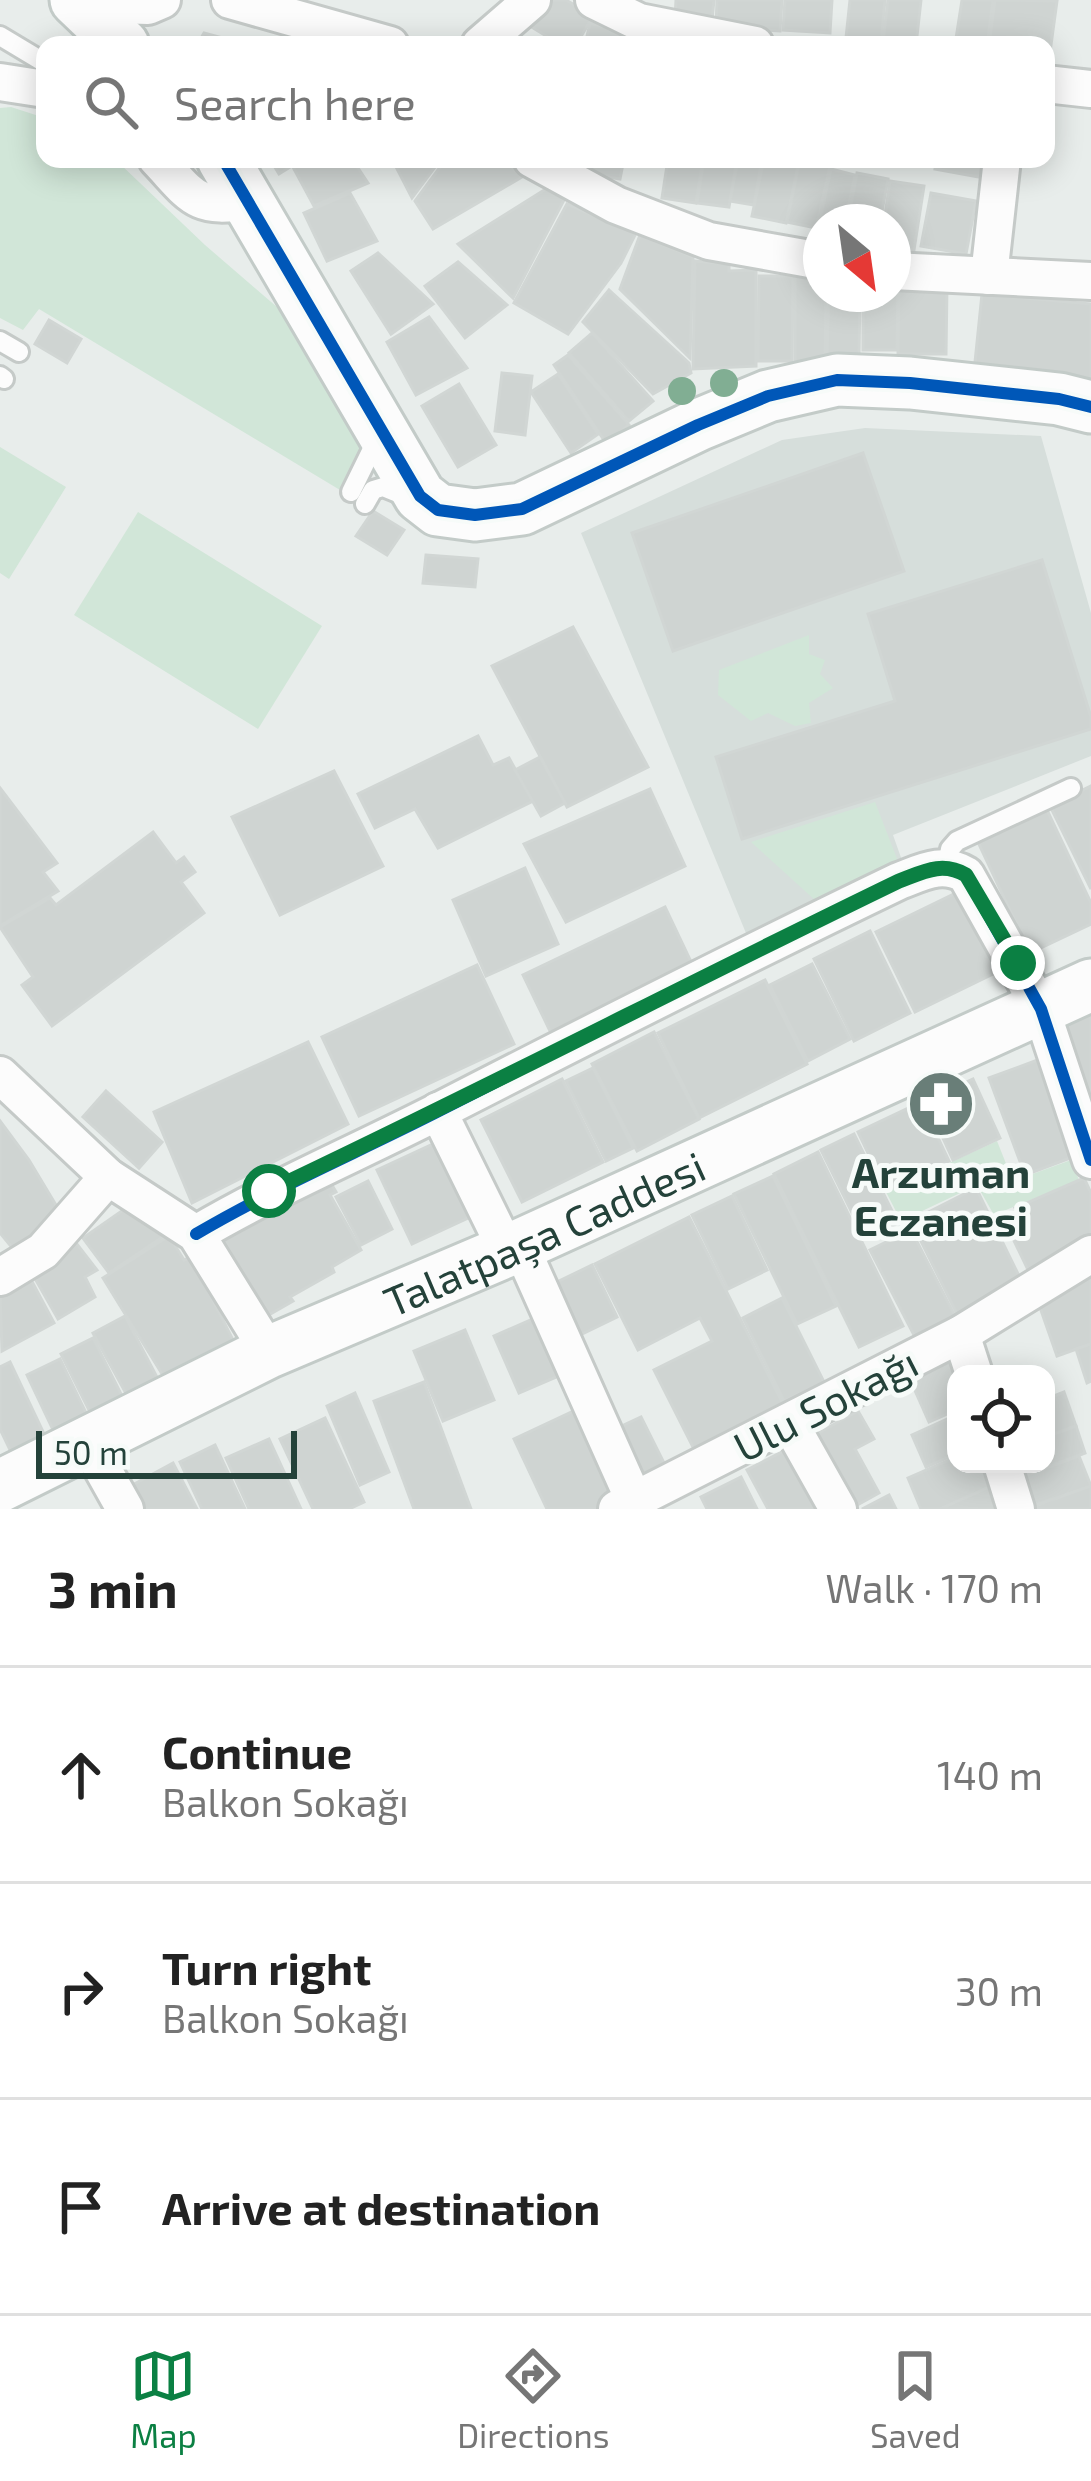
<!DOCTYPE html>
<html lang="en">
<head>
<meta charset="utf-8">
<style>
  :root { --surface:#fff; --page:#f6f6f6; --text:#222; --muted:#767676; --line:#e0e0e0; --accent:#0b8043 }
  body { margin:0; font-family:"Exo 2",sans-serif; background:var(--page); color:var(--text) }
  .controls { position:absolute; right:36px; bottom:36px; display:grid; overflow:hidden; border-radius:24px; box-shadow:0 6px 30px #0003 }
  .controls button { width:108px; height:108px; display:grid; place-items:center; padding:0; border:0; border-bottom:3px solid var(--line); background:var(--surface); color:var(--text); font:60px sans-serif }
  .compass { position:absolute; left:803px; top:204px; width:108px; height:108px; border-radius:50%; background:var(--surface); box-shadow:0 6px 30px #0003; rotate:151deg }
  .scale { position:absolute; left:36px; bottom:30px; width:261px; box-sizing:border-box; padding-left:12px; border:6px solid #24423a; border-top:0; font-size:33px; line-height:42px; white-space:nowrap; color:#24423a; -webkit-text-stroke:9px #f7fbf9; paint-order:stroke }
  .stop { position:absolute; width:36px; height:36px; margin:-27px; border:9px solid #0b8043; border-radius:50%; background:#fff }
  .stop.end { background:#0b8043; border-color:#fff; box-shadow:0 3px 12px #0008 }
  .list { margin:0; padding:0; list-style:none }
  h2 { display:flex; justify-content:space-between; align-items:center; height:156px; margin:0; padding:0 48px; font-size:51px }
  h2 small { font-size:39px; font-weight:400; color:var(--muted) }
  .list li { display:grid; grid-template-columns:78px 1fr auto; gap:36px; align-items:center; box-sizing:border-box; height:216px; padding:0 48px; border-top:3px solid var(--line) }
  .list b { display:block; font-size:45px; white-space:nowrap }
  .list p { margin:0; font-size:39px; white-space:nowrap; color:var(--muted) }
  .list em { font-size:39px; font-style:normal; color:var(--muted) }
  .icon { flex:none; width:66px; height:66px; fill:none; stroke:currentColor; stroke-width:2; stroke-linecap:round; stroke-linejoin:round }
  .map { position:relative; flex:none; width:1091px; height:1509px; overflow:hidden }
  .search { position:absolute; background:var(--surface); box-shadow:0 6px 30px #0003; left:36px; right:36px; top:36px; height:132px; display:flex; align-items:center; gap:30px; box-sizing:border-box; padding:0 42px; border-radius:24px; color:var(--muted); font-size:45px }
  .sheet { height:804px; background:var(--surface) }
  nav { display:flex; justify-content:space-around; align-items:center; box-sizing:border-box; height:168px; border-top:3px solid var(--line); background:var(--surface); font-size:33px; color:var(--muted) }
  nav a { display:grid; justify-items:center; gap:6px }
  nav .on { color:var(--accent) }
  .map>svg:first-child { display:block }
  .built { fill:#d6dedb }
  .green { fill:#d1e6d8 }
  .building { fill:#cfd4d2; stroke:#d1d6d4; stroke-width:3 }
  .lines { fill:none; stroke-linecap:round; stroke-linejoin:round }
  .lane-casing { stroke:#c5cac8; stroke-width:24 }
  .street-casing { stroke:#c5cac8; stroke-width:42 }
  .secondary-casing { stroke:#c3cbc8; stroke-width:57 }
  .lane { stroke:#fcfcfc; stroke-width:18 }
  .street { stroke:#fcfcfc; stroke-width:36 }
  .secondary { stroke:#fcfcfc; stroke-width:51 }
  .cycleway-casing { stroke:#f7fbf9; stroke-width:20 }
  .cycleway { stroke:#0057b8; stroke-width:12 }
  .tree { fill:#81ae93 }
  .route { stroke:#0b8043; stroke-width:15 }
  .labels { text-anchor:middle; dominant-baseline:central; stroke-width:10; stroke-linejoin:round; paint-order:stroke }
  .poi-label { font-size:42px; font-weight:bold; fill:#24423a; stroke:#f7fbf9 }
  .street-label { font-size:42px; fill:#24423a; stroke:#f7fbf9 }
</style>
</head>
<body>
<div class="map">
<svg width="1091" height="1509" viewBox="0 0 1091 1509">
  <rect width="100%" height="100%" fill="#e8edeb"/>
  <polygon class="built" points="865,428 1041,436 1091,613 1091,756 893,835 904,866 748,938 581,533 782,440"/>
  <g class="green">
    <polygon points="11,107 45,118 45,159 118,162 205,245 320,344 363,445 340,490 39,309 23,330 0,318 0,108"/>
    <polygon points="0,447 66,487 9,579 0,573"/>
    <polygon points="138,512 322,626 258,729 74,615"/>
    <polygon points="809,635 809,654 825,660 820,674 833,688 809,703 811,723 795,726 768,713 751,721 718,695 719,670"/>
    <polygon points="875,802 899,864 816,901 751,842"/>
    <polygon points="997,1141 1013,1181 1071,1160 1079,1180 994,1215 977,1185 901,1221 886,1192"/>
  </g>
  <g class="building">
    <polygon points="546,0 566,0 593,16 576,45 561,45 530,26"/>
    <polygon points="676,0 714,0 712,20 675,18"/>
    <polygon points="717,0 782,0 780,31 716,27"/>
    <polygon points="785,0 832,0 830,33 783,30"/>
    <polygon points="850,0 885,0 881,41 846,38"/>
    <polygon points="888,0 921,0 916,45 883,42"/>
    <polygon points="962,0 993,0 987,45 955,45"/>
    <polygon points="995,0 1057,1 1048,67 1046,45 989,45"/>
    <polygon points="590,23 654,38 653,45 585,45"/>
    <polygon points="204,33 248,45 197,45"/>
    <polygon points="270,159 303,159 279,174"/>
    <polygon points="308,159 352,159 368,183 314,206 293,167"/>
    <polygon points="392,159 441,159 412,198"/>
    <polygon points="446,159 504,159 522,177 433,229 415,201"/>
    <polygon points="587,159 624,159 620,179 584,173"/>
    <polygon points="668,159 703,159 696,203 662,198"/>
    <polygon points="704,159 737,159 729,207 697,203"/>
    <polygon points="738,159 762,159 754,205 730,201"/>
    <polygon points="764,159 799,161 786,223 752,216"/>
    <polygon points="800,159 830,166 816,228 787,222"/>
    <polygon points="937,159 987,159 984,178 935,169"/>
    <polygon points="831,169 855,175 845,222 821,222 821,230 818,230"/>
    <polygon points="857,173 888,179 880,222 848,222"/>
    <polygon points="890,181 924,186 914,250 893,246 893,222 884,222"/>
    <polygon points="549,187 565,198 513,298 458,244"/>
    <polygon points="350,193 377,241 327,261 304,213"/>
    <polygon points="931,193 976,201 966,254 921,246"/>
    <polygon points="567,204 636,233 621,263 568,334 514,303"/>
    <polygon points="640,235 693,257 690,358 620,289"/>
    <polygon points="378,253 433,304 391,334 351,271"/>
    <polygon points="695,261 729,264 729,271 756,270 756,366 693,369"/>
    <polygon points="458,262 507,305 465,338 425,286"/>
    <polygon points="795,275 821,275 821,294 826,294 825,362 795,362"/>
    <polygon points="759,276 793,276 792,361 758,361"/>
    <polygon points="893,279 898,279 897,350 863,350 863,294 893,294"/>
    <polygon points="899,284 947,285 946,354 898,354"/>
    <polygon points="609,290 689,363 691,373 653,394 583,322"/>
    <polygon points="829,294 860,294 859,356 827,355"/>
    <polygon points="982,294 1091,304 1091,382 974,372"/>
    <polygon points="429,317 467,368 416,395 387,342"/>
    <polygon points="49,320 81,339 67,363 35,344"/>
    <polygon points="592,333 653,401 629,421 569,353"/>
    <polygon points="568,355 629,425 606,443 554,365"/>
    <polygon points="502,373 532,376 525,435 495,431"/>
    <polygon points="558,374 598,434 571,453 531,392"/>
    <polygon points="459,384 496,445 458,467 422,406"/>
    <polygon points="863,453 904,571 673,651 632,533"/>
    <polygon points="373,511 404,530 387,555 356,536"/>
    <polygon points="426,555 478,559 475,587 423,583"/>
    <polygon points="1042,560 1091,717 1091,729 742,839 716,757 895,701 868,614"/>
    <polygon points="573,627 648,767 567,807 492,666"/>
    <polygon points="478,736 493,765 509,758 533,801 438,848 415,809 375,828 358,794"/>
    <polygon points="540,757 565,803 541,816 515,770"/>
    <polygon points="334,771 383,866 280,915 232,817"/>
    <polygon points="1091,786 1091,889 1050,806"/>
    <polygon points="0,788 57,863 43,872 58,891 0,926"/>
    <polygon points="650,789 685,866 566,922 524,844"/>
    <polygon points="1046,808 1091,903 1091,924 1030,953 977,840"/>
    <polygon points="153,832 176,863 184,857 195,872 181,882 204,913 52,1026 22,985 33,977 0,927 50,898 56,905"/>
    <polygon points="525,868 558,944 486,976 453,900"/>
    <polygon points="960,891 999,971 915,1012 876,932"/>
    <polygon points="665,907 693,966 551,1033 523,975"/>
    <polygon points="870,931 910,1013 854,1041 814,959"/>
    <polygon points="812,964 850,1039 808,1061 770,985"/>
    <polygon points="477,965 514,1044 359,1116 322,1037"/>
    <polygon points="765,980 807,1064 699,1118 658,1033"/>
    <polygon points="1091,1005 1091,1118 1058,1019"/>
    <polygon points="654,1032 699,1119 637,1151 592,1064"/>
    <polygon points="308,1042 348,1124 192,1203 154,1112"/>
    <polygon points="1043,1058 1078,1155 1025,1175 989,1078"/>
    <polygon points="593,1068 633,1148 606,1161 566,1081"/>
    <polygon points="562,1079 603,1162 522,1202 481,1120"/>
    <polygon points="973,1079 1000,1138 953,1160 926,1101"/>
    <polygon points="106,1091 162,1142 139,1168 83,1117"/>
    <polygon points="921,1102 949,1161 886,1191 858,1132"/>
    <polygon points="0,1121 29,1160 62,1215 14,1250 0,1233"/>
    <polygon points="854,1134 898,1223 865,1239 821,1150"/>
    <polygon points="446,1138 481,1212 412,1244 377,1170"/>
    <polygon points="818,1152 903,1326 859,1347 774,1174"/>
    <polygon points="326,1175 336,1192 330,1195 361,1250 332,1267 334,1272 290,1297 293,1301 267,1316 221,1236"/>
    <polygon points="773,1176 836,1306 797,1324 734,1194"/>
    <polygon points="1084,1178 1091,1193 1091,1246 1031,1276 1004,1220 1018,1213 1015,1208"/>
    <polygon points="368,1181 392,1229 361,1245 336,1197"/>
    <polygon points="976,1188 1022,1282 957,1314 911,1221"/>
    <polygon points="732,1196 767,1270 728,1289 692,1215"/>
    <polygon points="132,1204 167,1234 109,1273 83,1238"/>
    <polygon points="689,1217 786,1410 697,1455 654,1370 712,1341 700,1318 638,1350 595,1264"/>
    <polygon points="911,1230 955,1316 915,1337 870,1250"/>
    <polygon points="169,1236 184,1260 191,1257 234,1342 164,1377 103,1278"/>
    <polygon points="76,1243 97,1270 85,1277 95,1297 58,1319 33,1275"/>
    <polygon points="592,1265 617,1317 580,1335 555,1283"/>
    <polygon points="29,1276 54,1323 2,1351 0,1292"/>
    <polygon points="1091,1277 1091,1344 1057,1356 1036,1296"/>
    <polygon points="782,1298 824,1382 784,1401 743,1318"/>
    <polygon points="542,1315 568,1372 519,1393 494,1336"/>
    <polygon points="125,1316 159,1381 128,1397 93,1333"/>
    <polygon points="465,1330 494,1400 443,1421 414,1351"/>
    <polygon points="93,1338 125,1402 93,1418 61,1354"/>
    <polygon points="1091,1344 1091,1381 1087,1383 1076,1349"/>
    <polygon points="955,1357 956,1410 929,1422 909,1377"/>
    <polygon points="60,1359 88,1417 55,1434 27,1375"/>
    <polygon points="10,1362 46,1438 12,1454 0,1429 0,1367"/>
    <polygon points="424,1382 471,1509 414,1509 374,1401"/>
    <polygon points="1064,1392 1076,1426 1046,1437 1046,1399"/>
    <polygon points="355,1393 389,1472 360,1485 327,1406"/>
    <polygon points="580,1408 622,1498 599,1509 547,1509 514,1439"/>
    <polygon points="858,1411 874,1439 855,1449 879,1493 850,1509 804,1441"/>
    <polygon points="956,1415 956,1454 926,1467 912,1435"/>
    <polygon points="641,1417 669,1473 637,1489 609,1432"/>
    <polygon points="325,1418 364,1502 349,1509 313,1509 280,1439"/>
    <polygon points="1076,1426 1085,1453 1015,1479 1009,1464 1046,1464 1046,1437"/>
    <polygon points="269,1439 301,1509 249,1509 226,1458"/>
    <polygon points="797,1444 831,1509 768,1509 747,1470"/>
    <polygon points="215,1445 245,1509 202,1509 180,1462"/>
    <polygon points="1079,1456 1091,1486 1025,1509 1015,1479"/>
    <polygon points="956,1457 956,1464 987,1464 996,1484 940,1509 921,1509 908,1478"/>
    <polygon points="173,1463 197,1509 136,1509 125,1489"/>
    <polygon points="741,1477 757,1509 707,1509 701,1497"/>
    <polygon points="996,1484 1007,1509 940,1509"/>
    <polygon points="1091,1486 1091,1509 1026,1509"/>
    <polygon points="889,1495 896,1509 862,1509"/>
  </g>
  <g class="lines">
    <g class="lane-casing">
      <g id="lane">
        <polyline points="0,36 45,63"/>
        <polyline points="0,341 19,352"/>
        <polyline points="0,376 4,379"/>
        <polyline points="351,492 376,441"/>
        <polyline points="365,504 373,490 383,487 405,496"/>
        <polyline points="947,867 950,849 957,841 1071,788"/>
      </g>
    </g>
    <g class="street-casing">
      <g id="street">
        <polyline points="230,0 390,45"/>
        <polyline points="594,0 639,22 755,45"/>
        <polyline points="83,4 148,6 162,0"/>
        <polyline points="480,45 532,0"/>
        <polyline points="0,82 45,89"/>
        <polyline points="1046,84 1091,89"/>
        <path d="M157 159C192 196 195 210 248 201"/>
        <polyline points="532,159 616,205 709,241 821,261"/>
        <polyline points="893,271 1091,281"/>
        <polyline points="989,276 1002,159"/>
        <polyline points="0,1075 108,1177 196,1234 269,1352"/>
        <polyline points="438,1111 507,1251"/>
        <path d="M196 1234C276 1187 359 1152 441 1110 593 1032 745 955 899 881 923 872 942 861 966 875L1041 1009 1091 1160"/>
        <polyline points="520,1245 638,1509"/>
        <polyline points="0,1277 43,1251 108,1177"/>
        <polyline points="961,1334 974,1374"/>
        <polyline points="789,1422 838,1509"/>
        <polyline points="88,1443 125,1509"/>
        <polyline points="1002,1464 1016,1509"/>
        <polyline points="617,1509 961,1334 1091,1254"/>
      </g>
    </g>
    <g class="secondary-casing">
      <g id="secondary">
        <polyline points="76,0 123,45"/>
        <polyline points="223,159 420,496 438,510 475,515 522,509 698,425 768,396 837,380 910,383 1059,399 1091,407"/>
        <path id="s1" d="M0 1486 269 1352 507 1251 1091 985"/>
      </g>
    </g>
    <use href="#lane" class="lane"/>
    <use href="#street" class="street"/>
    <use href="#secondary" class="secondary"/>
    <g class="cycleway-casing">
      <g id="cycleway">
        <polyline points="223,159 420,496 438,510 475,515 522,509 698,425 768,396 837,380 910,383 1059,399 1091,407"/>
        <path d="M196 1234C276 1187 359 1152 441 1110 593 1032 745 955 899 881 923 872 942 861 966 875L1041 1009 1091 1160"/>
      </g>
    </g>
    <use href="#cycleway" class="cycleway"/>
  </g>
  <g class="tree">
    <circle cx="724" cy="383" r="14"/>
    <circle cx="682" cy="391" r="14"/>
  </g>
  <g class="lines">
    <path class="route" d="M269 1191C481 1091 688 983 899 881 923 872 942 861 966 875L1018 963"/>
  </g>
  <defs>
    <g id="pharmacy-disc" transform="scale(3.45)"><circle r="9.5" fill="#697e78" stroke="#f7fbf9"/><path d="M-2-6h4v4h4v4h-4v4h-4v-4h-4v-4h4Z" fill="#fff"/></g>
  </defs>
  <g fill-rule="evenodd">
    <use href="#pharmacy-disc" x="941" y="1104"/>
  </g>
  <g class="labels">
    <g class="poi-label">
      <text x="941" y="1171">Arzuman<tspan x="941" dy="48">Eczanesi</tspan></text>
    </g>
    <g class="street-label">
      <text stroke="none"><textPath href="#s1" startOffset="600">Talatpaşa Caddesi</textPath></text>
      <text transform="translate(825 1403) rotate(-27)">Ulu Sokağı</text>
    </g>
  </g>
</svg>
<div class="controls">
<button><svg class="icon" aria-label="locate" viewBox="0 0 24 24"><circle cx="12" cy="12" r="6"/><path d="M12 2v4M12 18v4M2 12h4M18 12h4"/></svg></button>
</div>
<svg class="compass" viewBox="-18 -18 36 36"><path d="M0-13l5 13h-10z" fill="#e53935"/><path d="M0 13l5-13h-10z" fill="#767676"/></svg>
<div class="scale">50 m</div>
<div class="stop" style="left:269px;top:1191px"></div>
<div class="stop end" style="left:1018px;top:963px"></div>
<div class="search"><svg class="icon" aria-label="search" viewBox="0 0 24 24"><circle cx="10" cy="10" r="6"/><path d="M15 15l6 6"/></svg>Search here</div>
</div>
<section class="sheet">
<h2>3 min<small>Walk · 170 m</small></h2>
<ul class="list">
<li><svg class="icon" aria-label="ahead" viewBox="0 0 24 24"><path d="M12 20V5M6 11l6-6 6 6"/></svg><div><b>Continue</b><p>Balkon Sokağı</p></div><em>140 m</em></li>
<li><svg class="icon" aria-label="right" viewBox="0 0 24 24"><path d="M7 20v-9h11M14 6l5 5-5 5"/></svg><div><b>Turn right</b><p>Balkon Sokağı</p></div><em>30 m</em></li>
<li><svg class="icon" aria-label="arrive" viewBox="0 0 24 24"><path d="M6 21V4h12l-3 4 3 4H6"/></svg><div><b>Arrive at destination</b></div></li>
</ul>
</section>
<nav>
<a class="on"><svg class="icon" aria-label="map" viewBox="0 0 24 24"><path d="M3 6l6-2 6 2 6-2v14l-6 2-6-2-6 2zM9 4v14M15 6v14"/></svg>Map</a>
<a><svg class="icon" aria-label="directions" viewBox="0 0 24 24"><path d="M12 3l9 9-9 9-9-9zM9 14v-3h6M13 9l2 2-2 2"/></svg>Directions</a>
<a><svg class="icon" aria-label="saved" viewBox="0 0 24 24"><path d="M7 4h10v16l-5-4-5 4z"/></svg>Saved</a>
</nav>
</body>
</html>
